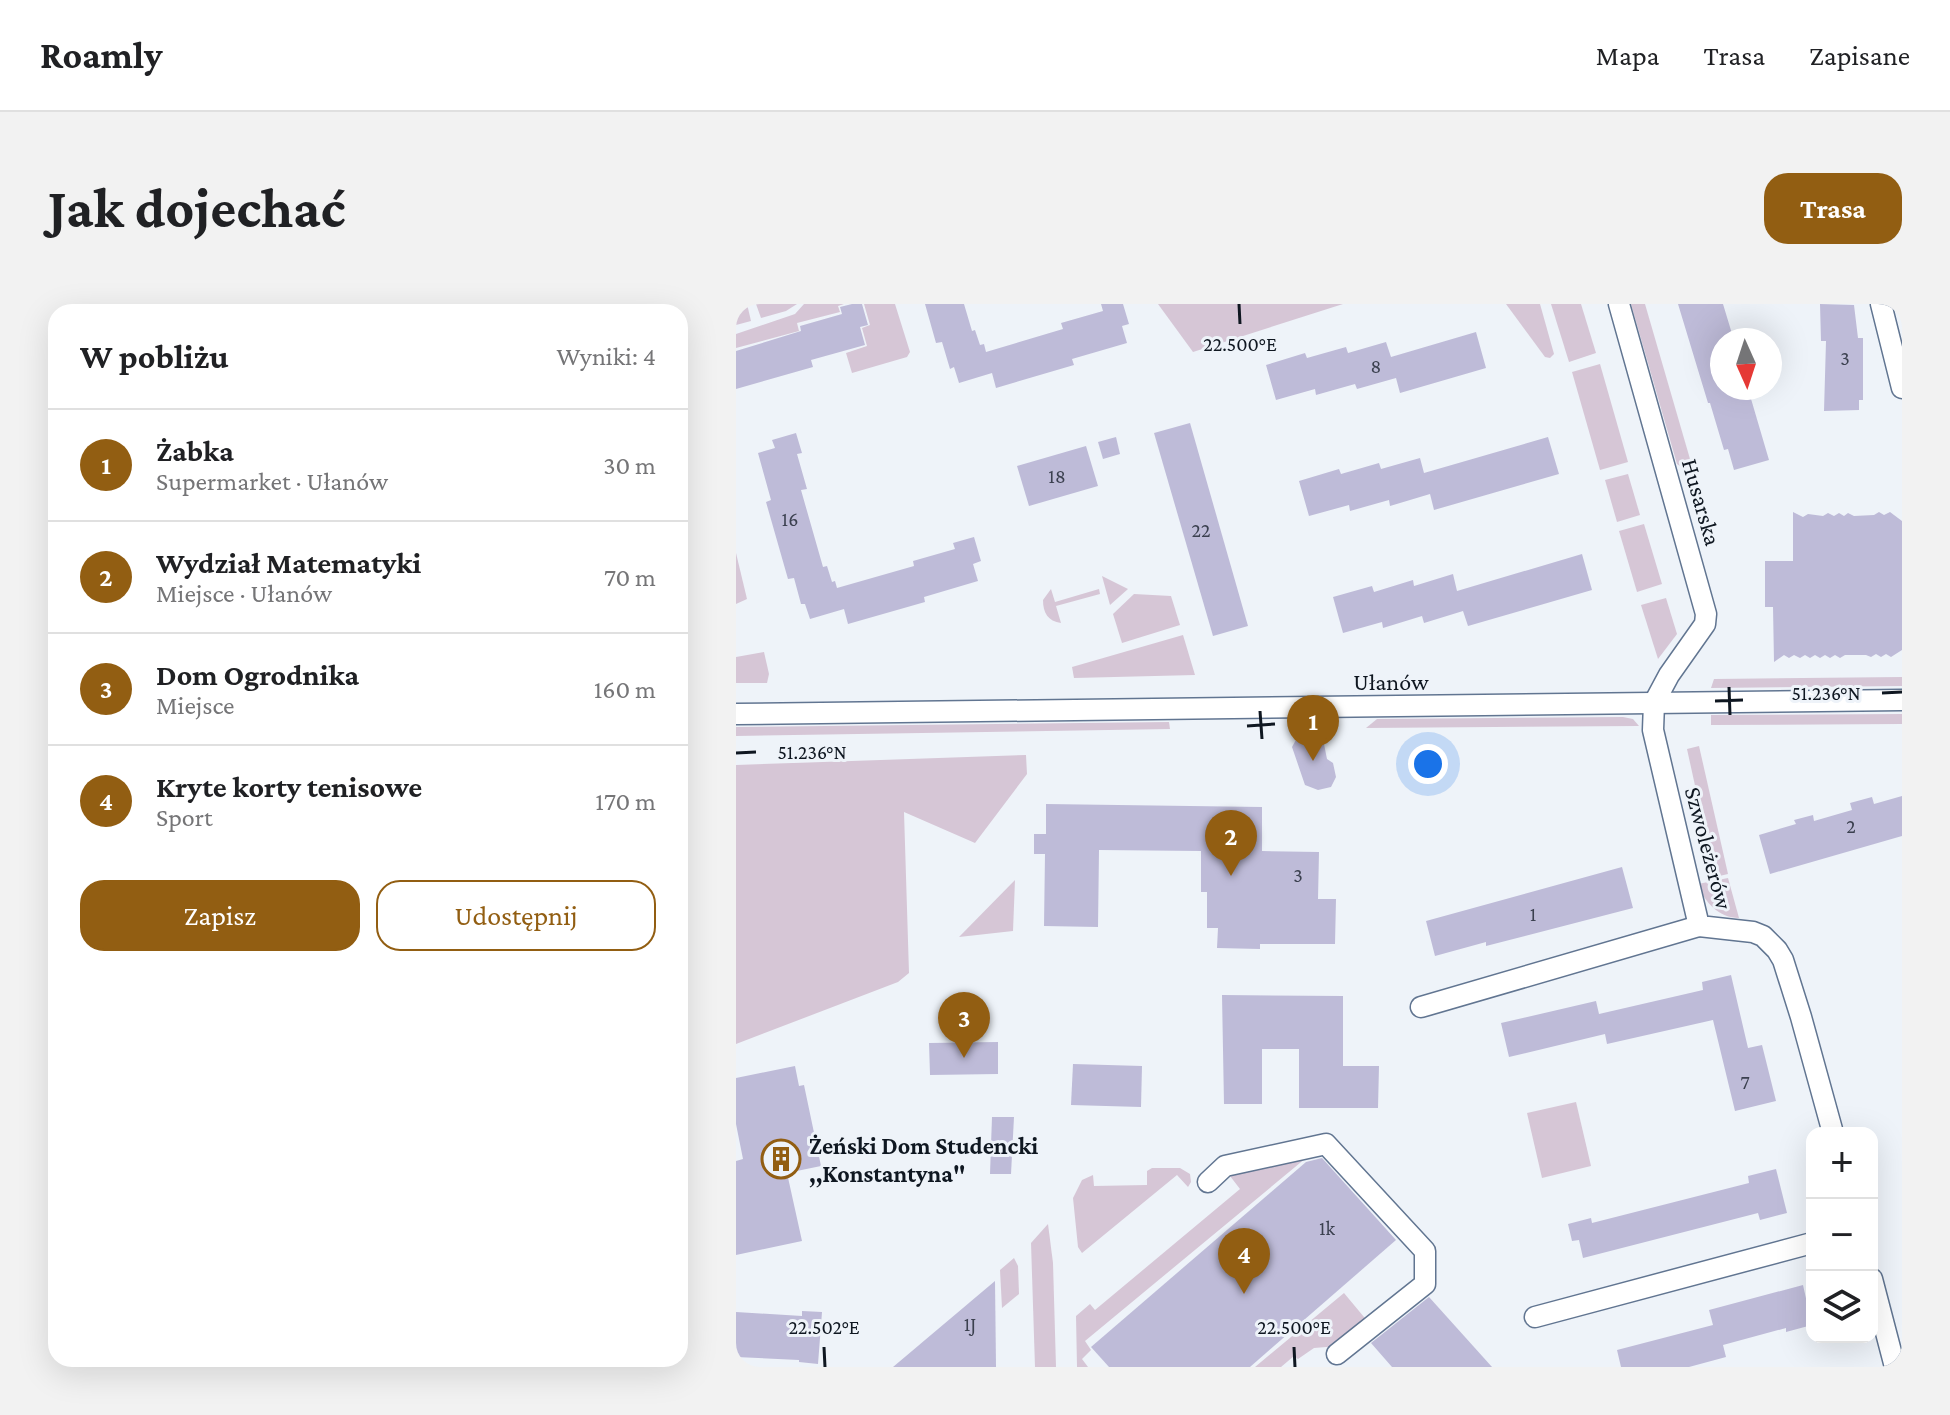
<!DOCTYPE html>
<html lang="pl">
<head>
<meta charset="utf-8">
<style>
  :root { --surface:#fff; --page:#f2f2f2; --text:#202124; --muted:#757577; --line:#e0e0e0; --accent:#925e12 }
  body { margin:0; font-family:"Crimson Pro",serif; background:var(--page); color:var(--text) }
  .controls { position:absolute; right:24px; bottom:24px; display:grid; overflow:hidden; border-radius:16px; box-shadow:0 8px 32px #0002 }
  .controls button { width:72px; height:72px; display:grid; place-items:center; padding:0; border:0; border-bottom:2px solid var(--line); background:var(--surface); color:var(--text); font:40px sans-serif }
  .compass { position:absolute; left:974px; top:24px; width:72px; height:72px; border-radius:50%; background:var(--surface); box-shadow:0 8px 32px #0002; rotate:177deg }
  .you { position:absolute; left:692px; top:460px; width:28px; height:28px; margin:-20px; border:6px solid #fff; border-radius:50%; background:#1a73e8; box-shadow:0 0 0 12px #1a73e833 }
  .badge { display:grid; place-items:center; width:52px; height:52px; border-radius:50%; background:var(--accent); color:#fff; font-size:26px; font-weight:700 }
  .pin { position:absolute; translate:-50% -66px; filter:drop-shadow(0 2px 4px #0008) }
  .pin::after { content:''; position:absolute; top:42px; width:28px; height:24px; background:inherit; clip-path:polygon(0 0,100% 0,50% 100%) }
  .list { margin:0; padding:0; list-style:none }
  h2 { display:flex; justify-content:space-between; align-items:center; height:104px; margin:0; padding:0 32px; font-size:34px }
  h2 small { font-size:26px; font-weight:400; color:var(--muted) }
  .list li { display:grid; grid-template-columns:52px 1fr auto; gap:24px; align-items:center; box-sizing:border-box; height:112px; padding:0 32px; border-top:2px solid var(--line) }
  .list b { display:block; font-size:30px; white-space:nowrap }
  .list p { margin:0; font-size:26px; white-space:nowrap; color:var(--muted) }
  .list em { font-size:26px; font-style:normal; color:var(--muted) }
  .actions { display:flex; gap:16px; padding:24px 32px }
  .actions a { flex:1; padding:18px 0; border:2px solid var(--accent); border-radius:24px; text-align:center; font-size:28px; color:var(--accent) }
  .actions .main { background:var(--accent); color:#fff }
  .icon { flex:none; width:44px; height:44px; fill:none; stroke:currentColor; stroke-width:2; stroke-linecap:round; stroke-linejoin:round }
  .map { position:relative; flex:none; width:1166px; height:1063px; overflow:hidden; border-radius:24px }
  header { display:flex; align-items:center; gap:48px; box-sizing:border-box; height:112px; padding:0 40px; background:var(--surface); border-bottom:2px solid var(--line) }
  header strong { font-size:38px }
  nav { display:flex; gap:44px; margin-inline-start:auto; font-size:28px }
  .intro { display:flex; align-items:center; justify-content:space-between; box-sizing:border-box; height:192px; padding:0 48px }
  h1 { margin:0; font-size:56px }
  .button { padding:20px 36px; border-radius:24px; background:var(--accent); color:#fff; font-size:28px; font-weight:700 }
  main { display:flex; gap:48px; padding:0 48px }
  aside { flex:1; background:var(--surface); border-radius:24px; box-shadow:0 8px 32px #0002 }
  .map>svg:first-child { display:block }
  .green { fill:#d6c6d6 }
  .building { fill:#bebbd8 }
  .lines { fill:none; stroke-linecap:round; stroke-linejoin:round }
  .street-casing { stroke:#617591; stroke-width:23 }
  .street { stroke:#fff; stroke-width:20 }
  .ticks { fill:none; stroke:#0f1721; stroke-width:3 }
  .labels { text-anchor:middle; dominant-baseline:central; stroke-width:6; stroke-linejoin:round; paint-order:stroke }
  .number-label { font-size:20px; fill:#3b404f }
  .street-label { font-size:24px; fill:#0f1721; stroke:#eef3f9 }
  .poi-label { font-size:24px; font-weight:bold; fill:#0f1721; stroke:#eef3f9; text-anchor:start }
  .ticks-label { font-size:20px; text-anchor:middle; fill:#0f1721; stroke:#eef3f9; stroke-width:6; stroke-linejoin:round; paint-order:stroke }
</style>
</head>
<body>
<header>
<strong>Roamly</strong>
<nav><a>Mapa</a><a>Trasa</a><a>Zapisane</a></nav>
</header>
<div class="intro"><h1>Jak dojechać</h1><a class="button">Trasa</a></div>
<main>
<aside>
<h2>W pobliżu<small>Wyniki: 4</small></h2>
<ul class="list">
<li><span class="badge">1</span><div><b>Żabka</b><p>Supermarket · Ułanów</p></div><em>30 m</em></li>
<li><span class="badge">2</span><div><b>Wydział Matematyki</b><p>Miejsce · Ułanów</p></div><em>70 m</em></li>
<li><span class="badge">3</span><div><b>Dom Ogrodnika</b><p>Miejsce</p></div><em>160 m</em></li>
<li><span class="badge">4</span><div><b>Kryte korty tenisowe</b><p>Sport</p></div><em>170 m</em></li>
</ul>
<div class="actions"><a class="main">Zapisz</a><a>Udostępnij</a></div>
</aside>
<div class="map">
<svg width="1166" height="1063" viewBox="0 0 1166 1063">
  <rect width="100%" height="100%" fill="#eef3f9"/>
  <g class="green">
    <polygon points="0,0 11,0 15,17 0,21"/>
    <polygon points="20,0 61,0 50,7 25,14"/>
    <polygon points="68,0 108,0 102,2 104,8 61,19 63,27 0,44 0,30 59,10"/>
    <polygon points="128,0 159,0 174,48 171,53 116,69 110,49 131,42 126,24 134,21"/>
    <polygon points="422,0 607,0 457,48"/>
    <polygon points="770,0 804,0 818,50 814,54 809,53"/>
    <polygon points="815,0 845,0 860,49 833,58"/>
    <polygon points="895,0 909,0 954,155 954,161 948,165 941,160"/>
    <polygon points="864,60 892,158 864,166 836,68"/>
    <polygon points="892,170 904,211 881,218 869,176"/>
    <polygon points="908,220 926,280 901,288 883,227"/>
    <polygon points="0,249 11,295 0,300"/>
    <polygon points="366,272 392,285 374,301"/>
    <path d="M315 285 319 298 363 285 364 290 320 302 325 319C312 317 307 309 307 296Z"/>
    <polygon points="398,290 435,292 444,321 386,339 377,310"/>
    <polygon points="930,294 941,330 922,355 905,301"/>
    <polygon points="447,331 459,371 338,374 336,363"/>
    <polygon points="28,348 33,370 31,379 0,379 0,353"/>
    <polygon points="1166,373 1166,382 975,384 978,375"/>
    <polygon points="1166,410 1166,420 975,421 975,411"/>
    <polygon points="887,413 897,415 903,422 630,424 641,415"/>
    <polygon points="433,418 434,425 0,432 0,423"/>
    <polygon points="963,442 992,570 979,573 951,445"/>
    <polygon points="290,451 291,470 239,539 168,508 173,669 162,678 0,740 0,461"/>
    <path d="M992 574 1003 614C983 614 968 598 962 580Z"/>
    <polygon points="279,576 277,627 223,633"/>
    <polygon points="840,798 855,862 806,874 791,809"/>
    <polygon points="576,849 349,1037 355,1046 346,1055 352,1063 341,1063 340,1012 354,1000 359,1006 504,885 494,872"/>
    <polygon points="416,864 444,864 454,870 455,878 452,883 441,871 346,949 342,943 337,894 346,876 357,871 358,882 411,881 411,867"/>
    <polygon points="312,920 317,959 320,1063 299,1063 295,939"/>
    <polygon points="278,954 282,962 283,990 266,1004 264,966"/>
    <polygon points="608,989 633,1019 603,1042 578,1044 562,1055 558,1052 545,1063 519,1063"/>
  </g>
  <g class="building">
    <polygon points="116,0 126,0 132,21 124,23 129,41 75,56 77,63 0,85 0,47 65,27 64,22 106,10 104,3"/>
    <polygon points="189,0 228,0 236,27 239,26 244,41 248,40 250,48 327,25 325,19 367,7 365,0 387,0 393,20 386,22 391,39 336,55 338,61 260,84 256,69 223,79 218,63 214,65 206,38 200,39"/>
    <polygon points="942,0 987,0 997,33 986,36 986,84 1007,84 1008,89 1013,88 1033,156 998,166 992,145 988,146 974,99 972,99"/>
    <polygon points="1084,0 1118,1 1122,34 1127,34 1127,96 1123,96 1123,106 1088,107 1090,37 1085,37"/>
    <polygon points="740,28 750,64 664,89 660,74 621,85 619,80 580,91 579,85 540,96 530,61 569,49 571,54 610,43 612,49 650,38 655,53"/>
    <polygon points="454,119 512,322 477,332 418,129"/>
    <polygon points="60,129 66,149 61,150 71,185 65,186 87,263 91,262 96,278 99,277 101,284 178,262 177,257 219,245 217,239 238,233 245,257 237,260 242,277 188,293 189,298 112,320 108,305 74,315 69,300 65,300 58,274 52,275 30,198 35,196 22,149 39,144 36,136"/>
    <polygon points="380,133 384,150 367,155 362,138"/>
    <polygon points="812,133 823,170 698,206 694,190 654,202 653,196 614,207 613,201 573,212 563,177 603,165 605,170 643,159 645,165 684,154 688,169"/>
    <polygon points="350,142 362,182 293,202 281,162"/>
    <polygon points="1057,208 1067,213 1072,210 1087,212 1092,209 1098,212 1103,209 1108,212 1112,209 1118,212 1138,211 1143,208 1148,211 1154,208 1166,217 1166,346 1155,353 1150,350 1145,353 1140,350 1135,353 1130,351 1109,351 1104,354 1099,351 1094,354 1089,351 1084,354 1079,351 1074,354 1069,351 1064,354 1058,351 1053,354 1048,351 1038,358 1037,303 1029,303 1029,257 1057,257"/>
    <polygon points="846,250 856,286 732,322 727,307 688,319 686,312 647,324 646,318 607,329 597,293 636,282 638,288 677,276 678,282 717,270 721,287"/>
    <polygon points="579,430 587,435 591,455 597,459 600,473 595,483 582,486 569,481 556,443 561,434"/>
    <polygon points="1166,492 1166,532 1034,570 1023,531 1060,520 1058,516 1077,511 1078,517 1116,506 1114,499 1136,493 1138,500"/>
    <polygon points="310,500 526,503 526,547 583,548 582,595 600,595 599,640 524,640 524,645 481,644 482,624 471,624 471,588 465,588 465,547 363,546 362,623 308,622 309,550 298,550 298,530 310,530"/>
    <polygon points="886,563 897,604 750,642 750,638 699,652 690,617"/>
    <polygon points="995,671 1012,744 1026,741 1040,797 999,807 977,716 871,740 869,730 773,753 765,719 860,697 863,710 967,686 966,678"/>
    <polygon points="486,691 607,692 607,762 643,762 642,804 563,804 563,745 526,745 526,800 488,800"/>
    <polygon points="262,738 262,770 194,771 193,739"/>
    <polygon points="337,760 406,762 405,803 335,801"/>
    <polygon points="59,762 63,782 68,781 85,862 51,869 66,937 0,951 0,857 7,855 0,820 0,774"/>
    <polygon points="256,813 278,813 275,870 254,870"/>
    <polygon points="586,854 660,936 514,1063 373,1063 355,1043 570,858"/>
    <polygon points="1040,865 1051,909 1024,916 1022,909 847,954 843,936 836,937 832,920 855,914 856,919 1013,879 1012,872"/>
    <polygon points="259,977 260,1063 157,1063"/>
    <polygon points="1067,981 1076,1021 1050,1028 1050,1024 987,1041 990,1053 953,1063 885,1063 881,1046 977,1021 973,1006"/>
    <polygon points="693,993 756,1063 656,1063 635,1039"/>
    <polygon points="66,1007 86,1008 82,1060 63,1058 63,1056 0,1053 0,1008 66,1012"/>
  </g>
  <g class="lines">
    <g class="street-casing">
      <g id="street">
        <polyline points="883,0 970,310 969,320 933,371 918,399 917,426 963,622 1017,628 1027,632 1041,646 1047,656 1065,713 1097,829"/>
        <polyline points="1145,0 1166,84"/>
        <polyline points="0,410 1166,396"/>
        <polyline points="685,703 963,622"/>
        <polyline points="472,878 489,862 590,840 689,947 689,980 601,1050"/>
        <polyline points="1136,975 1159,1063"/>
        <polyline points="799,1013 1076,939"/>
      </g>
    </g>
    <use href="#street" class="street"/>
  </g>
  <path class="ticks" d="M503 0 504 20M993 383 994 411M1146 389 1166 388M979 397 1007 396M524 407 526 435M511 422 539 420M0 449 20 448M88 1043 89 1063M558 1043 559 1063"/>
  <defs>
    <g id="building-ring" transform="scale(2)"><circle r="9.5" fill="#eef3f9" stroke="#925e12" stroke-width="1.5"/><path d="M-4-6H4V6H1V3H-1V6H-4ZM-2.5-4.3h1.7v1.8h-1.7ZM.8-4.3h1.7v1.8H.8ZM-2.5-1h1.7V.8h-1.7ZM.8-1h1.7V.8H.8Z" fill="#925e12"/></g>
  </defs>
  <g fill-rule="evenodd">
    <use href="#building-ring" x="45" y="855"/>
  </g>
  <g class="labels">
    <g class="number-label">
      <text x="1109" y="54">3</text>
      <text x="640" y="62">8</text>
      <text x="321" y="172">18</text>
      <text x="54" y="215">16</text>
      <text x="465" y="226">22</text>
      <text x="1115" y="522">2</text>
      <text x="562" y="571">3</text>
      <text x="797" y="610">1</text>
      <text x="1009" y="778">7</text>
      <text x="591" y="924">1k</text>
      <text x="234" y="1020">1J</text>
    </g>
    <g class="street-label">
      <text transform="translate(966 198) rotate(74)">Husarska</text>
      <text x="655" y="377">Ułanów</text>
      <text transform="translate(973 544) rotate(75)">Szwoleżerów</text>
    </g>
    <g class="poi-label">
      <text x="73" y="841">Żeński Dom Studencki<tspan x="73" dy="28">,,Konstantyna"</tspan></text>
    </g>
  </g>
  <g class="ticks-label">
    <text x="504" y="47">22.500°E</text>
    <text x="1090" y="396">51.236°N</text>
    <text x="76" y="455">51.236°N</text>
    <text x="88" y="1030">22.502°E</text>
    <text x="558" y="1030">22.500°E</text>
  </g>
</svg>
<div class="controls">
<button>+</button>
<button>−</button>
<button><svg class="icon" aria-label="layers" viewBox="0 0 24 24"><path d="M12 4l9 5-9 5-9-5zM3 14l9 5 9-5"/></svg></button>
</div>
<svg class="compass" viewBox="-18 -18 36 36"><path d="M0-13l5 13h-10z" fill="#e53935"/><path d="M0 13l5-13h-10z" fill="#757577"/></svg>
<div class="you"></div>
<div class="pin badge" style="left:577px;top:457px">1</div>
<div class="pin badge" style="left:495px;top:572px">2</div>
<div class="pin badge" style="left:228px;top:754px">3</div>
<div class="pin badge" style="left:508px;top:990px">4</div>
</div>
</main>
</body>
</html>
